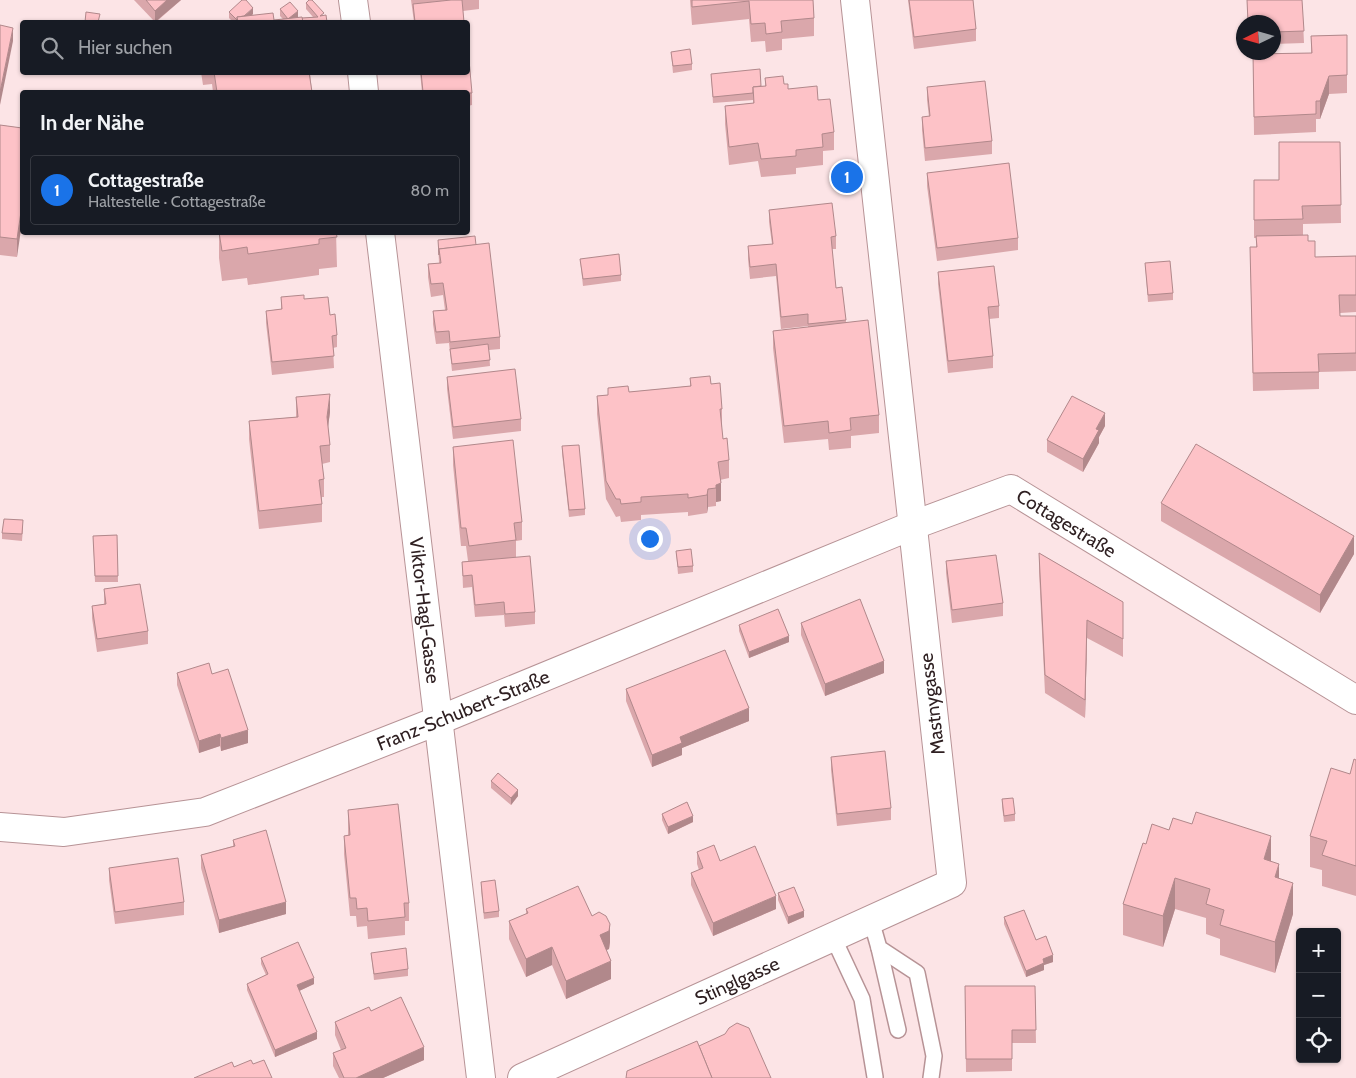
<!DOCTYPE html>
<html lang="de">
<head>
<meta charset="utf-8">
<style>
  :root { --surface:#171b24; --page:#242831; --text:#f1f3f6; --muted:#9ea1a6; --line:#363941; --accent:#1a73e8 }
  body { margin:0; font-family:Cabin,sans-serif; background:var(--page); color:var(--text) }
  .controls { position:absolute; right:15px; bottom:15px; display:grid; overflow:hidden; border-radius:5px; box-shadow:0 1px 4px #0004 }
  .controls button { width:45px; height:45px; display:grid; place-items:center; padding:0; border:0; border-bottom:1px solid var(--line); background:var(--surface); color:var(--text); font:25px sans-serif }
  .compass { position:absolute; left:1236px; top:15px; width:45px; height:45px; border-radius:50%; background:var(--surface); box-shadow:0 1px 4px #0004; rotate:265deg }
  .you { position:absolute; left:649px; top:538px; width:18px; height:18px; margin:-12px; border:4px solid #fff; border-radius:50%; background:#1a73e8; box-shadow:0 0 0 8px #1a73e833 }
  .badge { display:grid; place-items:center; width:32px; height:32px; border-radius:50%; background:var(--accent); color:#fff; font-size:16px; font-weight:700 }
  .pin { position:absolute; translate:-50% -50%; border:2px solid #fff; box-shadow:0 1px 5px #0006 }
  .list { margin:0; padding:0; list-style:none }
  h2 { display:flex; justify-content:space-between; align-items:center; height:65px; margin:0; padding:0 20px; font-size:21px }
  h2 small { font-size:16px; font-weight:400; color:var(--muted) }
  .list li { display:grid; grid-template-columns:32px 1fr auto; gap:15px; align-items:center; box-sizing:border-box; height:70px; margin:0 10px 10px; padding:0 10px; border:1px solid var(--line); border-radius:5px }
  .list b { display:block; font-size:19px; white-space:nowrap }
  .list p { margin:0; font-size:16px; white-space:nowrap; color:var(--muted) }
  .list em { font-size:16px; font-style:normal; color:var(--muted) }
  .icon { flex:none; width:28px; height:28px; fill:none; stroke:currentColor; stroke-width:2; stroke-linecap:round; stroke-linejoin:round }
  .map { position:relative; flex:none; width:1356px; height:1078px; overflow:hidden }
  .search { position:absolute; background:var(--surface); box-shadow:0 1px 4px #0004; left:20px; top:20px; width:450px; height:55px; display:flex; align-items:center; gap:12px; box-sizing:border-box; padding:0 18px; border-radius:5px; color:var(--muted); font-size:19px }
  .panel { position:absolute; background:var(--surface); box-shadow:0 1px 4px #0004; left:20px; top:90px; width:450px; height:145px; border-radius:5px }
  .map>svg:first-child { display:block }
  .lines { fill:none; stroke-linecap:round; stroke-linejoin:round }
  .lane-casing { stroke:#b79396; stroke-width:18 }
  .street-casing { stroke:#b79396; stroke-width:30 }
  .lane { stroke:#fff; stroke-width:15 }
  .street { stroke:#fff; stroke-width:28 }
  .wall { fill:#daa7ab }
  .shaded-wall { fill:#b1888b }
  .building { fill:#fdc2c7; stroke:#b1888b }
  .labels { text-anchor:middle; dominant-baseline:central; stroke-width:4.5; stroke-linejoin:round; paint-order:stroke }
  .street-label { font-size:19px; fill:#2f2022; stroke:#fff }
</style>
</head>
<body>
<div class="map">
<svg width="1356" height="1078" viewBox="0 0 1356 1078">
  <rect width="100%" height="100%" fill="#fce4e6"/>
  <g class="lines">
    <g class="lane-casing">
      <g id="lane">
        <polyline points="871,920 879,948 917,973 934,1056 931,1078"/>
        <polyline points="833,937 862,999 875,1077"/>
        <polyline points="879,948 898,1030"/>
      </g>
    </g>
    <g class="street-casing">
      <g id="street">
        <polyline points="353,0 356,22"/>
        <polyline points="362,72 364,92"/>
        <path id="s1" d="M380 232 481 1078"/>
        <path id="s2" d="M0 827 64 832 205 812 437 721 911 526 1011 489 1356 700"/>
        <path id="s3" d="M522 1078 952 883 855 0"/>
      </g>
    </g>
    <use href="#lane" class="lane"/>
    <use href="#street" class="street"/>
  </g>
  <g class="wall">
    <polygon points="134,0 181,0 156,22 155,22"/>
    <polygon points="411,0 479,0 479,9 463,11 464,22 414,22"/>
    <polygon points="690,0 813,0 814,18 814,36 782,39 782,50 766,52 765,41 751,42 749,19 692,25"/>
    <polygon points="908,0 973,0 976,29 976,41 914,49"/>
    <polygon points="1247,0 1302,0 1304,43 1274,44 1274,22 1248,22"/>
    <polygon points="306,3 324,16 327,22 233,22 229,18 229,12 253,14 252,15 274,20 283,19 280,16 280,9 298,17 297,18 302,18 313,17 306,9"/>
    <polygon points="1347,35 1347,93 1329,94 1320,119 1316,119 1316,132 1254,135 1253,54 1311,53 1311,36"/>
    <polygon points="671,52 692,64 692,70 673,73"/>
    <polygon points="201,72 312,72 310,73 312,92 213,92 212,84 203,85"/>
    <polygon points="420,72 468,72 472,93 472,105 468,106 468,92 422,92"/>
    <polygon points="711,74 761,86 765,86 765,78 784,84 788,89 818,100 834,132 834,150 823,151 823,165 796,168 796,174 761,177 758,161 729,165 725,124 725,106 753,103 753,100 713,103"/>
    <polygon points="927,87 992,141 992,154 925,161 922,130 922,117 929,117 927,100"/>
    <polygon points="0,125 22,128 17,257 0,255"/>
    <polygon points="1340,142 1341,223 1303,224 1303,235 1308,241 1315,257 1356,256 1356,312 1340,313 1340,316 1356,316 1356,371 1319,372 1319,389 1253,391 1250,247 1256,247 1256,238 1254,238 1254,180 1279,180"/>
    <polygon points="927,173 1018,238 1018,250 937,261 927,186"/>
    <polygon points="769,210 836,236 836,249 832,249 836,288 842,287 846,322 879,415 879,433 851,436 851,448 829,450 828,439 784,443 773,348 773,331 808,327 808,326 781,329 776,276 750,279 748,259 748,246 772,244 769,222"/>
    <polygon points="219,232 336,232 337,267 319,269 319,275 248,285 247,278 222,281 219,258"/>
    <polygon points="438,240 476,245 500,337 500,349 489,350 490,366 452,371 449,343 436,344 433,324 433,311 445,310 443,295 431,297 428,277 428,264 439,263"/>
    <polygon points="580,259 621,275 621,281 583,286"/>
    <polygon points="1145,263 1173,293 1173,300 1148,302"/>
    <polygon points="938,272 999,306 999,318 989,319 993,356 993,368 948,373 938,284"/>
    <polygon points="281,297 304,299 330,315 337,335 337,347 333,348 334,368 272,375 266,323 266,311 281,309"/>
    <polygon points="447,377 521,419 521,431 453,439 447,389"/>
    <polygon points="690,378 711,384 722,409 722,427 721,427 723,439 729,460 729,478 720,480 721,501 716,502 716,506 708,507 707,513 688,516 688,512 641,515 641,520 621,522 620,516 616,517 606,499 597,414 597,396 608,395 608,388 629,392 690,386"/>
    <polygon points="296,397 330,412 328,426 330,445 330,462 322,464 324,479 324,497 322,497 322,522 259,529 249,439 249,421 296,417"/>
    <polygon points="1105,426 1099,437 1099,443 1083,472 1047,452 1047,440"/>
    <polygon points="562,446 585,509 585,515 569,517 562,453"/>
    <polygon points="453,447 522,522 522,540 516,541 516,557 535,612 535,624 505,627 504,615 475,617 472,587 463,588 462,562 468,561 466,546 461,546 453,465"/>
    <polygon points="1161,503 1354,554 1320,613 1161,521"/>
    <polygon points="23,527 22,541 2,539 2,533"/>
    <polygon points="117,535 118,582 95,582 93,536"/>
    <polygon points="676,551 693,566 693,572 678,574"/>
    <polygon points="1039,553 1123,602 1123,657 1087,638 1085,718 1045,693 1039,571"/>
    <polygon points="946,561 1003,603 1003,616 952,623 946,573"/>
    <polygon points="104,589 148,631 148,644 97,652 92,618 92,606 104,604"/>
    <polygon points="801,623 884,673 825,696 801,635"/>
    <polygon points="739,625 789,642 749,658 739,631"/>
    <polygon points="177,673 248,743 221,751 220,746 199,753 177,685"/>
    <polygon points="626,689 749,721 682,748 682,755 652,767 626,701"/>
    <polygon points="831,757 891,808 891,820 837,826 831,770"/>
    <polygon points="1356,760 1356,896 1322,886 1322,870 1310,867 1310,836 1350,774"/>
    <polygon points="491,781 518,796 511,805 491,788"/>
    <polygon points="1002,799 1015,814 1015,821 1004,822 1002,806"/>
    <polygon points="348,810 409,903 409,921 405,921 405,935 368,939 367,926 357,927 356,916 350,916 344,854 344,836 348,835"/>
    <polygon points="662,814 693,822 668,834 662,820"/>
    <polygon points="233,840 286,914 219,933 201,868 201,855 233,846"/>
    <polygon points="1146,844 1271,861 1279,879 1293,914 1275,973 1220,955 1220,939 1206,934 1206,918 1175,909 1163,947 1123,935 1123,904"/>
    <polygon points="697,852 720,861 776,909 713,936 691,885 691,873 699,870 697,864"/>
    <polygon points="109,868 184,902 184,915 115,924 109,880"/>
    <polygon points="481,882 499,911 499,917 484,919 481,889"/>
    <polygon points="778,893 804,917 788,924 778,900"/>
    <polygon points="526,909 592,916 610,942 609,949 606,950 611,979 566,999 552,965 526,977 509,939 509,921 526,914"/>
    <polygon points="1004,917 1036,940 1053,962 1044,965 1044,970 1026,977 1004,924"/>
    <polygon points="371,953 408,969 408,976 374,980"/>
    <polygon points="261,958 314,984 299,991 317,1039 275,1057 247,990 247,984 266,975 261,964"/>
    <polygon points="965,986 1035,986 1036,1043 1012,1043 1012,1071 966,1072"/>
    <polygon points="371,1011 424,1060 383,1078 339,1078 333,1066 333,1053 341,1050 335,1035 335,1022"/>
  </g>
  <g class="shaded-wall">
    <polygon points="167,0 181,0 155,22 155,11"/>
    <polygon points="253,8 253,14 244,22 238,22"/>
    <polygon points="298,11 298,17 291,22 288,19"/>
    <polygon points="13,28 13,41 0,105 0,92"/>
    <polygon points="1329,76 1329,94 1320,119 1320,101"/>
    <polygon points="22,205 22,223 17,257 17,239"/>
    <polygon points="330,394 330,412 327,435 327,417"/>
    <polygon points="1105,413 1105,426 1099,437 1099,443 1083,472 1083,459 1096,429"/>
    <polygon points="721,483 721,501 716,502 716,485"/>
    <polygon points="708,489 708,507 707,513 707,495"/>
    <polygon points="1354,536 1354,554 1320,613 1320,595"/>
    <polygon points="1087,620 1087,638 1085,718 1085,700"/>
    <polygon points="789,636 789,642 749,658 749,652"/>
    <polygon points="884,661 884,673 825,696 825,684"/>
    <polygon points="749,708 749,721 682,748 682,755 652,767 652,755 680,737"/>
    <polygon points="248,730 248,743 221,751 221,738"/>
    <polygon points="220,734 220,746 199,753 199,741"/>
    <polygon points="518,790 518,796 511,805 511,798"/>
    <polygon points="693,816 693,822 668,834 668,827"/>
    <polygon points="1271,836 1271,866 1264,859"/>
    <polygon points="1279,864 1279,895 1275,877"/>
    <polygon points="1175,878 1175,909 1163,947 1163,916"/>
    <polygon points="1293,883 1293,914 1275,973 1275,942"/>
    <polygon points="776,896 776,909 713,936 713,923"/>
    <polygon points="286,902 286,914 219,933 219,920"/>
    <polygon points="804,911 804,917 788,924 788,917"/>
    <polygon points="610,924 610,942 609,949 600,953 600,935"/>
    <polygon points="552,947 552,965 526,977 526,959"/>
    <polygon points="1053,955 1053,962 1044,965 1044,970 1026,977 1026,971 1043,959"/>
    <polygon points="611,961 611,979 566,999 566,981"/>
    <polygon points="314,978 314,984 297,992 297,985"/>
    <polygon points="317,1032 317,1039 275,1057 275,1050"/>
    <polygon points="424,1047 424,1060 383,1078 356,1078"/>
  </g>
  <g class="building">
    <polygon points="146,0 167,0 155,11"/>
    <polygon points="242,0 246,0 253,8 244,16 237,17 237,20 229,12"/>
    <polygon points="309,0 312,0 324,13 320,16 326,15 327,22 303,22 302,18 318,17 306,3"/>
    <polygon points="451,0 462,0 464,22 415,22 413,4"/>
    <polygon points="692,0 813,0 814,18 781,21 782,32 766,34 765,23 751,24 749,1 692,7"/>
    <polygon points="909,0 973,0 976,29 914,37"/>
    <polygon points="1247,0 1302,0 1304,31 1274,32 1274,22 1248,22"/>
    <polygon points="290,2 298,11 288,19 280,9"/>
    <polygon points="86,12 100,14 98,22 85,22"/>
    <polygon points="273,13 274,20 302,17 303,22 238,22 237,17"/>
    <polygon points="0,25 13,28 0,92"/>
    <polygon points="1347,35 1347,75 1329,76 1320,101 1316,101 1316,114 1254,117 1253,54 1312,53 1311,36"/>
    <polygon points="468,49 472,93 423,92 421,72 468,72"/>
    <polygon points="690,49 692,64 673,66 671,52"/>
    <polygon points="760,69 761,86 753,87 753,93 713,97 711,74"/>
    <polygon points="214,72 309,72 312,92 217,92"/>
    <polygon points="783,76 784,84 788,84 788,89 817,86 818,100 830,99 834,132 822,134 823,147 796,150 796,156 761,159 758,143 729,147 725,106 754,103 753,87 766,86 765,78"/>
    <polygon points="985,81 992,141 925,148 922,117 930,116 927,87"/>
    <polygon points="0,125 22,128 22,205 17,239 0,237"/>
    <polygon points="1279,142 1340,142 1341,205 1302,206 1303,219 1254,220 1254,180 1279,180"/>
    <polygon points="1009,163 1018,238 937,248 927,173"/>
    <polygon points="832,203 836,236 831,237 836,288 842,287 846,320 808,324 808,314 781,317 776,264 750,267 748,246 773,244 769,210"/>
    <polygon points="219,232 336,232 337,237 319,239 319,244 248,254 247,247 222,251"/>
    <polygon points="1308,235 1308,241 1315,241 1315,257 1356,256 1356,295 1339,295 1340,316 1356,316 1356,353 1318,354 1319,372 1253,373 1250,247 1257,247 1256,236"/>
    <polygon points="475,236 476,245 439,249 439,255 438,240"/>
    <polygon points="489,243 500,337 450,342 449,331 436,332 433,311 447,310 443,283 431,284 428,264 441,263 439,249"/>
    <polygon points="619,254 621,275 583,279 580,259"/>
    <polygon points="1170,261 1173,293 1148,295 1145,263"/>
    <polygon points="994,266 999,306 988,307 993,356 948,361 938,272"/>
    <polygon points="304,295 304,299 328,297 330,315 335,314 337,335 332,336 334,356 272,362 266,311 282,309 281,297"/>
    <polygon points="868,320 879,415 850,418 851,430 829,433 828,421 784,426 773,331"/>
    <polygon points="488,344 490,360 452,364 450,349"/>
    <polygon points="515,369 521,419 453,427 447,377"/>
    <polygon points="710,376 711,384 720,383 722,409 720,409 723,439 727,438 729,460 718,462 721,483 716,485 716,488 708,489 707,495 688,498 688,494 641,497 641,502 621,504 620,499 616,499 606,481 597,396 608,395 608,388 628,386 629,392 691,386 690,378"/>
    <polygon points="330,394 327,417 330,445 320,446 324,479 319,480 322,504 259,511 249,421 298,417 296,397"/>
    <polygon points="1072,396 1105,413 1096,429 1099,430 1083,459 1047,440"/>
    <polygon points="513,440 522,522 514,523 516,540 469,546 466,528 461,528 453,447"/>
    <polygon points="1196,444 1354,536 1320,595 1161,503"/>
    <polygon points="579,445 585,509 569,510 562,446"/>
    <polygon points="4,519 23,520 22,534 2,533"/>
    <polygon points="117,535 118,576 95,576 93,536"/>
    <polygon points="691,549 693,566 678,567 676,551"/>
    <polygon points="1039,553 1123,602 1123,639 1087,620 1085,700 1045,675"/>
    <polygon points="996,555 1003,603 952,610 946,561"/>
    <polygon points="530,556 535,612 505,614 504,602 475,605 472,575 463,576 462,562"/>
    <polygon points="140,584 148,631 97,639 92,606 106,604 104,589"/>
    <polygon points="860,599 884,661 825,684 801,623"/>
    <polygon points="778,609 789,636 749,652 739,625"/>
    <polygon points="725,650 749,708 680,737 682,743 652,755 626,689"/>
    <polygon points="209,663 212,674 228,669 248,730 221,738 220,734 199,741 177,673"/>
    <polygon points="885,751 891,808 837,814 831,757"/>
    <polygon points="1354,759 1356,760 1356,866 1322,855 1327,841 1310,836 1331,768 1350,774"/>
    <polygon points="498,773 518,790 511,798 491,781"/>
    <polygon points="1013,798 1015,814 1004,816 1002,799"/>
    <polygon points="687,802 693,816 668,827 662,814"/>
    <polygon points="398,804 409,903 404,903 405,917 368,921 367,908 357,909 356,898 350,898 344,836 350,835 348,810"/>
    <polygon points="1196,812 1271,836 1264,859 1279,864 1275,877 1293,883 1275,942 1220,925 1224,910 1206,904 1210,889 1175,878 1163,916 1123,904 1143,843 1146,844 1152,824 1169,830 1173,818 1192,824"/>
    <polygon points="266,830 286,902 219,920 201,855 235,846 233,840"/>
    <polygon points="714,845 720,861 755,846 776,896 713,923 691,873 703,868 697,852"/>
    <polygon points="178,858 184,902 115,912 109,868"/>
    <polygon points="495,880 499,911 484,913 481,882"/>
    <polygon points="578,886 592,916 599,912 606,916 610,924 609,931 600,935 611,961 566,981 552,947 526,959 509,921 528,913 526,909"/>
    <polygon points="794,887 804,911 788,917 778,893"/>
    <polygon points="1024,910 1036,940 1046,936 1053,955 1043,959 1044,963 1026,971 1004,917"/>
    <polygon points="298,942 314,978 297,985 317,1032 275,1050 247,984 268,974 261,958"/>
    <polygon points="406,948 408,969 374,974 371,953"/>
    <polygon points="965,986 1035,986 1036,1030 1012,1030 1012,1059 966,1059"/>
    <polygon points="401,997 424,1047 356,1078 344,1078 333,1053 346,1048 335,1022 369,1007 371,1011"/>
    <polygon points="737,1023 749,1028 771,1078 712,1078 699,1046 725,1034 729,1028"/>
    <polygon points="697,1041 712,1078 626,1078 627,1071"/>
    <polygon points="251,1060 253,1064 264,1060 272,1078 194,1078 232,1062 234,1067"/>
  </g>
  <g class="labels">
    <g class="street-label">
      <text stroke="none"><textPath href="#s2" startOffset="1140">Cottagestraße</textPath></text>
      <text stroke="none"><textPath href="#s1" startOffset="381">Viktor-Hagl-Gasse</textPath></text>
      <text transform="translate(932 704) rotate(-97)">Mastnygasse</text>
      <text stroke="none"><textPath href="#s2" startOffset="484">Franz-Schubert-Straße</textPath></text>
      <text stroke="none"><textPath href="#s3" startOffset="236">Stinglgasse</textPath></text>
    </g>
  </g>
</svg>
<div class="controls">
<button>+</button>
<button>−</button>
<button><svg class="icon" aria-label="locate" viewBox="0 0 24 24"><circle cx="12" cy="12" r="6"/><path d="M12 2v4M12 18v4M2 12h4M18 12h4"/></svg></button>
</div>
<svg class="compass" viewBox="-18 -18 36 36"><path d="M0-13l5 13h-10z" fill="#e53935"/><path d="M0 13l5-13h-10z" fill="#9ea1a6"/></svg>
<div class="you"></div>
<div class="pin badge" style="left:847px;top:177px">1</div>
<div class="search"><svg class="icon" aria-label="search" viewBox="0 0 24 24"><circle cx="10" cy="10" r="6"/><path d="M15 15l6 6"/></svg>Hier suchen</div>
<section class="panel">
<h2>In der Nähe<small></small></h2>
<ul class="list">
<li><span class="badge">1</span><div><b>Cottagestraße</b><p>Haltestelle · Cottagestraße</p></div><em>80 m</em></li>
</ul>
</section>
</div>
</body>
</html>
